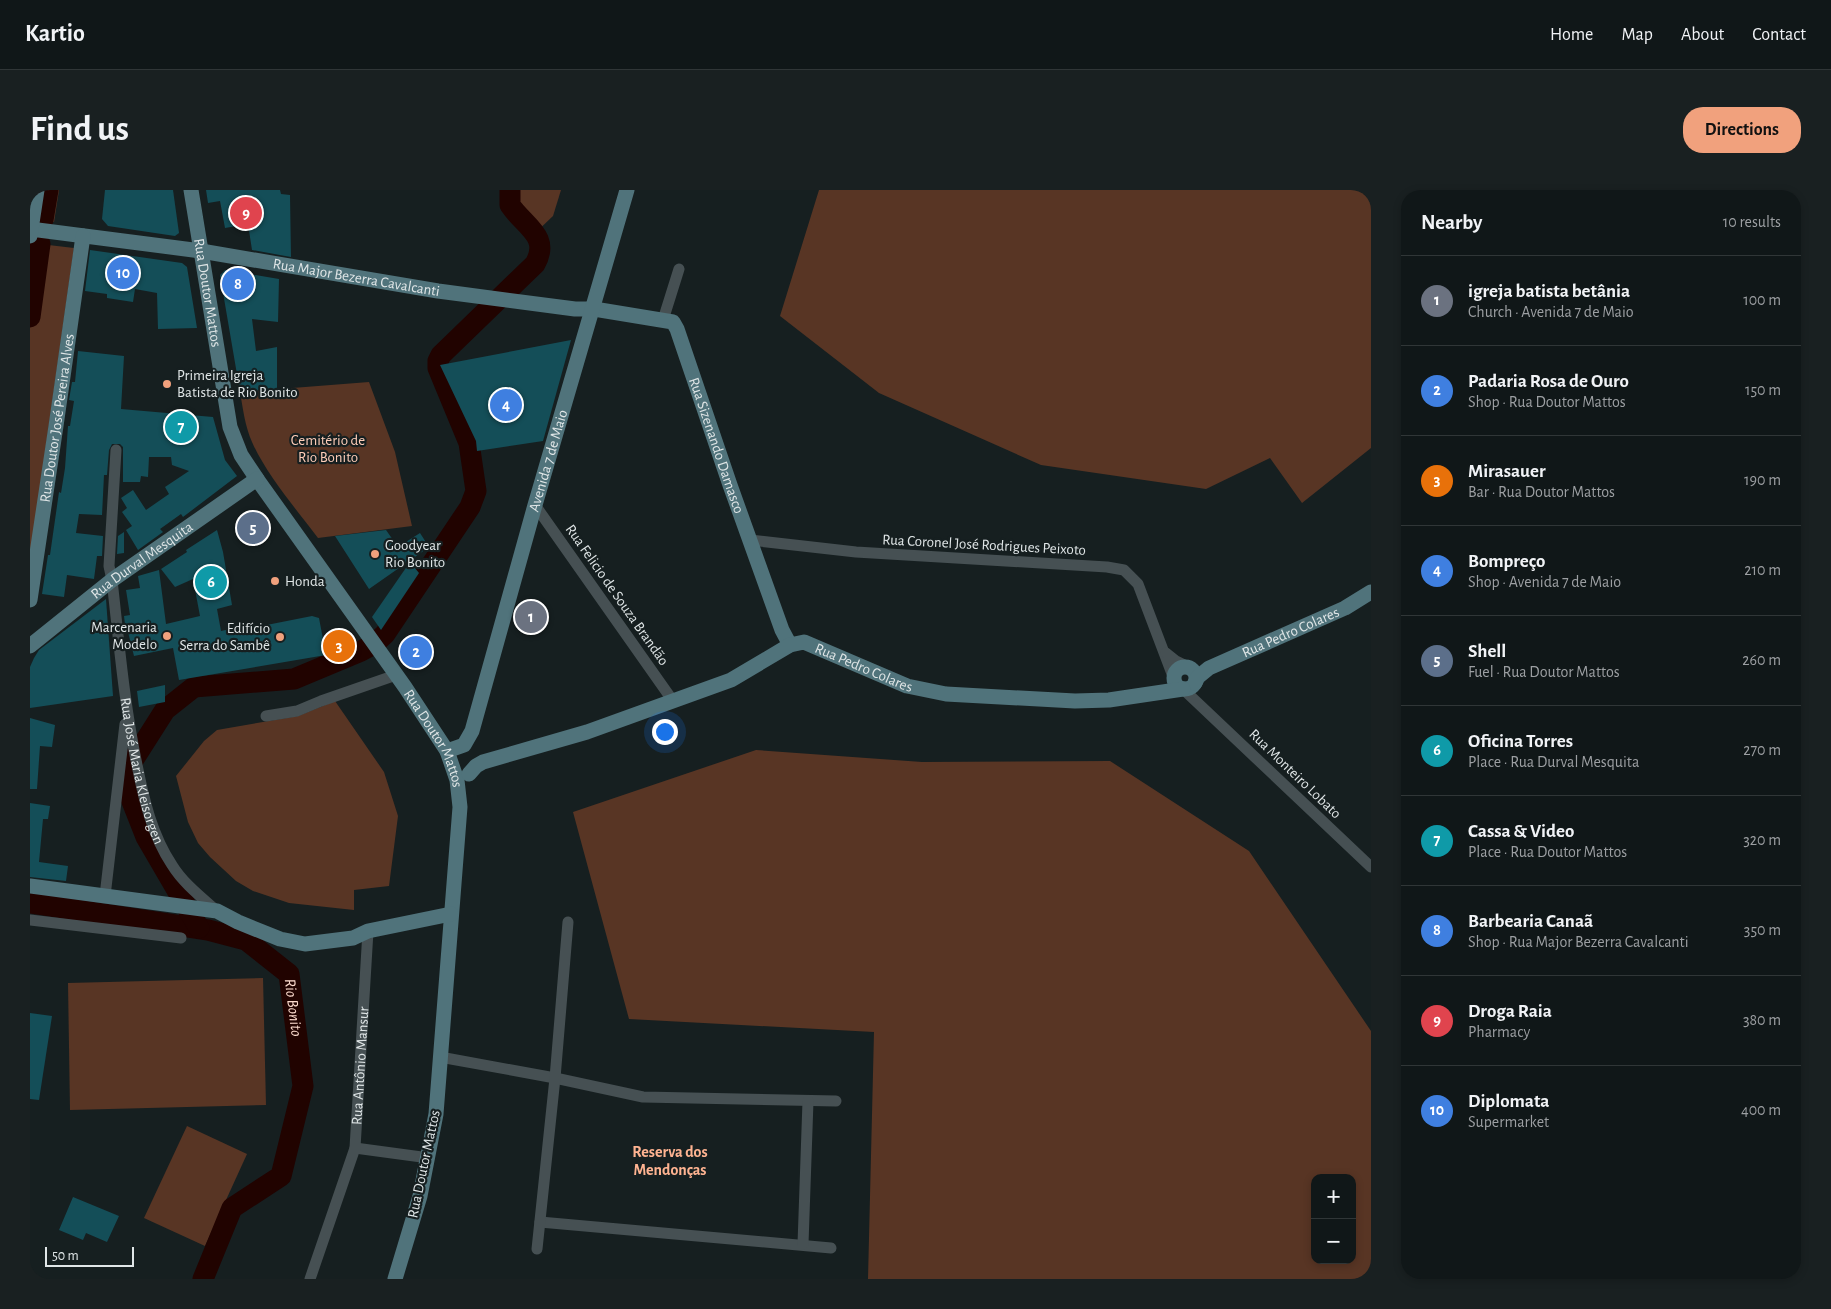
<!DOCTYPE html>
<html lang="en">
<head>
<meta charset="utf-8">
<style>
  :root { --surface:#101718; --page:#192021; --text:#f1f3f6; --muted:#9c9fa2; --line:#303637; --accent:#f1a17d }
  body { margin:0; font-family:"Alegreya Sans",sans-serif; background:var(--page); color:var(--text) }
  .controls { position:absolute; right:15px; bottom:15px; display:grid; overflow:hidden; border-radius:10px; box-shadow:0 2px 8px #0003 }
  .controls button { width:45px; height:45px; display:grid; place-items:center; padding:0; border:0; border-bottom:1px solid var(--line); background:var(--surface); color:var(--text); font:25px sans-serif }
  .scale { position:absolute; left:15px; bottom:12px; width:89px; box-sizing:border-box; padding-left:5px; border:2px solid #e0e6e7; border-top:0; font-size:14px; line-height:18px; white-space:nowrap; color:#e0e6e7; -webkit-text-stroke:4px #161f20; paint-order:stroke }
  .you { position:absolute; left:634px; top:541px; width:18px; height:18px; margin:-12px; border:4px solid #fff; border-radius:50%; background:#1a73e8; box-shadow:0 0 0 8px #1a73e833 }
  .badge { display:grid; place-items:center; width:32px; height:32px; border-radius:50%; background:var(--accent); color:#fff; font-size:16px; font-weight:700 }
  .pin { position:absolute; translate:-50% -50%; border:2px solid #fff; box-shadow:0 1px 5px #0006 }
  .list { margin:0; padding:0; list-style:none }
  h2 { display:flex; justify-content:space-between; align-items:center; height:65px; margin:0; padding:0 20px; font-size:21px }
  h2 small { font-size:16px; font-weight:400; color:var(--muted) }
  .list li { display:grid; grid-template-columns:32px 1fr auto; gap:15px; align-items:center; box-sizing:border-box; height:90px; padding:0 20px; border-top:1px solid var(--line) }
  .list b { display:block; font-size:19px; white-space:nowrap }
  .list p { margin:0; font-size:16px; white-space:nowrap; color:var(--muted) }
  .list em { font-size:16px; font-style:normal; color:var(--muted) }
  .map { position:relative; flex:none; width:1341px; height:1089px; overflow:hidden; border-radius:20px }
  header { display:flex; align-items:center; gap:30px; box-sizing:border-box; height:70px; padding:0 25px; background:var(--surface); border-bottom:1px solid var(--line) }
  header strong { font-size:24px }
  nav { display:flex; gap:28px; margin-inline-start:auto; font-size:18px }
  .intro { display:flex; align-items:center; justify-content:space-between; box-sizing:border-box; height:120px; padding:0 30px }
  h1 { margin:0; font-size:35px }
  .button { padding:12px 22px; border-radius:20px; background:var(--accent); color:#111; font-size:18px; font-weight:700 }
  main { display:flex; gap:30px; padding:0 30px }
  aside { flex:1; background:var(--surface); border-radius:20px; box-shadow:0 2px 8px #0003 }
  .map>svg:first-child { display:block }
  .green { fill:#583524; fill-rule:evenodd }
  .lines { fill:none; stroke-linecap:round; stroke-linejoin:round }
  .river { stroke:#210300; stroke-width:21 }
  .building { fill:#144e58 }
  .street { stroke:#465053; stroke-width:11 }
  .secondary { stroke:#50737b; stroke-width:15 }
  .poi-dot { fill:#f1a17d; stroke:#161f20; stroke-width:2 }
  .labels { text-anchor:middle; dominant-baseline:central; stroke-width:4.5; stroke-linejoin:round; paint-order:stroke }
  .street-label { font-size:15px; fill:#e0e6e7; stroke:#161f20 }
  .poi-label { font-size:15px; fill:#e0e6e7; stroke:#161f20; text-anchor:start }
  .park-label { font-size:15px; fill:#fecdb8; stroke:#161f20 }
  .water-label { font-size:16px; font-style:italic; fill:#fddcce; stroke:#161f20 }
  .neighbourhood-label { font-size:16px; font-weight:bold; fill:#feb391; stroke:#161f20 }
</style>
</head>
<body>
<header>
<strong>Kartio</strong>
<nav><a>Home</a><a>Map</a><a>About</a><a>Contact</a></nav>
</header>
<div class="intro"><h1>Find us</h1><a class="button">Directions</a></div>
<main>
<div class="map">
<svg width="1341" height="1089" viewBox="0 0 1341 1089">
  <rect width="100%" height="100%" fill="#161f20"/>
  <g class="green">
    <polygon points="18,0 29,0 24,32 13,30"/>
    <polygon points="474,0 531,0 523,26 501,47 475,17"/>
    <polygon points="789,0 1341,0 1341,258 1272,313 1240,268 1176,299 1011,275 849,203 750,126"/>
    <polygon points="10,54 44,58 0,369 0,127"/>
    <path d="M339 192 365 262 382 336 288 348C266 319 236 284 222 252 215 236 213 219 210 202Z"/>
    <polygon points="305,511 354,582 368,626 359,696 324,700 324,720 259,713 223,701 206,691 180,667 168,653 158,632 146,586 174,551 187,540 268,526"/>
    <path d="M726 560 892 572 1080 571 1219 661 1341 841V1089H838L844 842 599 829 543 622ZM1285 988H1322V1070H1285Z"/>
    <polygon points="233,788 236,915 40,920 38,793"/>
    <polygon points="157,936 217,964 175,1056 114,1028"/>
  </g>
  <g class="lines">
    <g class="river">
      <polyline points="13,30 18,0"/>
      <polyline points="0,127 10,54"/>
      <path id="s1" d="M0 713 178 740 216 750 259 784 273 896 251 986 202 1018 173 1089"/>
      <path d="M169 738 116 647 101 609 99 598V580L102 572 135 520 164 497 264 489 331 461 344 454 355 444 440 317 446 301 439 253 408 178V171L411 165 505 74C521 46 494 36 480 15V0"/>
    </g>
  </g>
  <g class="building">
    <polygon points="75,0 143,0 149,43 145,46 78,36 72,29"/>
    <polygon points="176,0 250,0 251,4 260,5 261,67 222,60 218,34 195,38 190,11 178,13"/>
    <polygon points="60,60 152,73 157,77 167,138 128,139 127,103 105,99 103,112 77,108 77,104 55,101"/>
    <polygon points="195,80 249,89 248,132 222,129 226,161 247,157 247,199 210,202 190,85"/>
    <polygon points="541,150 513,251 447,261 446,251 410,175"/>
    <polygon points="48,161 94,166 91,219 183,227 195,270 207,286 153,327 151,324 130,339 133,342 108,360 96,340 102,336 92,322 97,318 91,308 103,300 116,320 139,304 135,297 159,281 142,275 141,267 119,267 118,287 111,286 110,292 93,292 93,257 90,254 82,254 79,260 77,285 74,285 72,325 49,324 46,343 73,346 72,366 67,366 64,389 37,385 34,407 12,404 18,365 20,365 29,302 31,303 35,278 38,236 40,236 44,211 39,210 42,192 45,192"/>
    <polygon points="187,340 193,362 202,415 187,419 191,441 200,439 201,442 282,426 289,428 296,465 149,490 143,458 104,466 98,442 96,443 94,426 100,425 96,400 110,398 108,386 129,380 136,434 170,426 163,389 145,397 131,379 157,362 156,360"/>
    <polygon points="356,340 368,357 390,343 399,357 339,399 305,346"/>
    <polygon points="94,342 94,363 87,364 88,346"/>
    <polygon points="380,372 389,383 351,440 342,427"/>
    <polygon points="76,409 83,506 0,518 0,477 4,468 9,460"/>
    <polygon points="135,495 135,512 109,517 107,501"/>
    <polygon points="0,528 25,535 22,557 10,556 7,599 0,599"/>
    <polygon points="0,613 20,616 18,629 13,629 9,672 38,676 36,691 0,687"/>
    <polygon points="0,823 22,826 9,910 0,909"/>
    <polygon points="43,1007 89,1026 77,1052 56,1043 53,1050 29,1040"/>
  </g>
  <g class="lines">
    <g class="street">
      <polyline points="633,130 649,79"/>
      <path id="s2" d="M86 260 79 376 82 390C89 452 94 513 107 575 114 610 122 645 142 675 153 693 171 707 187 721"/>
      <polyline points="505,315 643,511"/>
      <polyline points="720,350 826,362 1077,377 1094,380 1108,394 1144,489"/>
      <polyline points="1136,463 1146,471 1160,478"/>
      <polyline points="1153,499 1341,677"/>
      <polyline points="236,526 267,521 291,511 366,485"/>
      <polyline points="75,706 95,534"/>
      <polyline points="0,730 151,748"/>
      <polyline points="410,867 525,888 613,907 806,911"/>
      <polyline points="325,958 399,968"/>
      <polyline points="510,1032 801,1058"/>
      <polyline points="773,1054 778,911"/>
      <polyline points="507,1059 525,888 538,732"/>
      <path id="s3" d="M280 1089 325 958 338 741"/>
    </g>
    <g class="secondary">
      <path id="s4" d="M161 0 200 237 211 265 227 289 375 497 417 561 427 590 430 617 406 924 390 1006 365 1089"/>
      <path id="s5" d="M0 39 171 61 408 101 545 119H564L643 132 647 139 700 295 752 440 760 455"/>
      <polyline points="0,46 7,0"/>
      <path id="s6" d="M0 410 26 236 53 46"/>
      <path id="s7" d="M0 456 82 390 227 289"/>
      <circle cx="1155" cy="488" r="11"/>
      <path id="s8" d="M1165 493 1168 487 1179 478 1315 418 1341 402"/>
      <path id="s9" d="M417 561 434 555 442 541 505 315 597 0"/>
      <path id="s10" d="M439 584 446 576 453 572 557 542 701 490 760 455 774 452 877 496 916 504 1045 511 1079 510 1153 499"/>
      <polyline points="0,696 187,721 208,732 250,749 275,754 323,748 338,741 421,724"/>
    </g>
  </g>
  <g class="poi-dot">
    <circle cx="137" cy="194" r="5"/>
    <circle cx="345" cy="364" r="5"/>
    <circle cx="245" cy="391" r="5"/>
    <circle cx="137" cy="446" r="5"/>
    <circle cx="250" cy="447" r="5"/>
  </g>
  <g class="labels">
    <g class="street-label">
      <text stroke="none"><textPath href="#s5" startOffset="330">Rua Major Bezerra Cavalcanti</textPath></text>
      <text stroke="none"><textPath href="#s4" startOffset="104">Rua Doutor Mattos</textPath></text>
      <text stroke="none"><textPath href="#s6" startOffset="184">Rua Doutor José Pereira Alves</textPath></text>
      <text stroke="none"><textPath href="#s5" startOffset="781">Rua Sizenando Damasco</textPath></text>
      <text stroke="none"><textPath href="#s9" startOffset="315">Avenida 7 de Maio</textPath></text>
      <text transform="translate(954 355) rotate(3)">Rua Coronel José Rodrigues Peixoto</text>
      <text stroke="none"><textPath href="#s7" startOffset="141">Rua Durval Mesquita</textPath></text>
      <text transform="translate(587 405) rotate(55)">Rua Felicio de Souza Brandão</text>
      <text stroke="none"><textPath href="#s8" startOffset="110">Rua Pedro Colares</textPath></text>
      <text stroke="none"><textPath href="#s10" startOffset="428">Rua Pedro Colares</textPath></text>
      <text stroke="none"><textPath href="#s4" startOffset="614">Rua Doutor Mattos</textPath></text>
      <text stroke="none"><textPath href="#s2" startOffset="324">Rua José Maria Kleisorgen</textPath></text>
      <text transform="translate(1265 584) rotate(44)">Rua Monteiro Lobato</text>
      <text stroke="none"><textPath href="#s3" startOffset="221">Rua Antônio Mansur</textPath></text>
      <text transform="translate(394 974) rotate(-78)">Rua Doutor Mattos</text>
    </g>
    <g class="poi-label">
      <text x="147" y="185">Primeira Igreja<tspan x="147" dy="17">Batista de Rio Bonito</tspan></text>
      <text x="355" y="355">Goodyear<tspan x="355" dy="17">Rio Bonito</tspan></text>
      <text x="255" y="391">Honda</text>
      <text x="127" y="437" text-anchor="end">Marcenaria<tspan x="127" dy="17">Modelo</tspan></text>
      <text x="240" y="438" text-anchor="end">Edifício<tspan x="240" dy="17">Serra do Sambê</tspan></text>
    </g>
    <g class="park-label">
      <text x="298" y="250">Cemitério de<tspan x="298" dy="17">Rio Bonito</tspan></text>
    </g>
    <g class="water-label">
      <text stroke="none"><textPath href="#s1" startOffset="308">Rio Bonito</textPath></text>
    </g>
    <g class="neighbourhood-label">
      <text x="640" y="962">Reserva dos<tspan x="640" dy="18">Mendonças</tspan></text>
    </g>
  </g>
</svg>
<div class="controls">
<button>+</button>
<button>−</button>
</div>
<div class="scale">50 m</div>
<div class="you"></div>
<div class="pin badge" style="left:501px;top:427px;background:#6b7280">1</div>
<div class="pin badge" style="left:386px;top:462px;background:#3f7fe0">2</div>
<div class="pin badge" style="left:309px;top:456px;background:#e8710a">3</div>
<div class="pin badge" style="left:476px;top:215px;background:#3f7fe0">4</div>
<div class="pin badge" style="left:223px;top:338px;background:#5c6f8a">5</div>
<div class="pin badge" style="left:181px;top:392px;background:#0f9aa8">6</div>
<div class="pin badge" style="left:151px;top:237px;background:#0f9aa8">7</div>
<div class="pin badge" style="left:208px;top:94px;background:#3f7fe0">8</div>
<div class="pin badge" style="left:216px;top:23px;background:#e0444e">9</div>
<div class="pin badge" style="left:93px;top:83px;background:#3f7fe0">10</div>
</div>
<aside>
<h2>Nearby<small>10 results</small></h2>
<ul class="list">
<li><span class="badge" style="background:#6b7280">1</span><div><b>igreja batista betânia</b><p>Church · Avenida 7 de Maio</p></div><em>100 m</em></li>
<li><span class="badge" style="background:#3f7fe0">2</span><div><b>Padaria Rosa de Ouro</b><p>Shop · Rua Doutor Mattos</p></div><em>150 m</em></li>
<li><span class="badge" style="background:#e8710a">3</span><div><b>Mirasauer</b><p>Bar · Rua Doutor Mattos</p></div><em>190 m</em></li>
<li><span class="badge" style="background:#3f7fe0">4</span><div><b>Bompreço</b><p>Shop · Avenida 7 de Maio</p></div><em>210 m</em></li>
<li><span class="badge" style="background:#5c6f8a">5</span><div><b>Shell</b><p>Fuel · Rua Doutor Mattos</p></div><em>260 m</em></li>
<li><span class="badge" style="background:#0f9aa8">6</span><div><b>Oficina Torres</b><p>Place · Rua Durval Mesquita</p></div><em>270 m</em></li>
<li><span class="badge" style="background:#0f9aa8">7</span><div><b>Cassa &amp; Video</b><p>Place · Rua Doutor Mattos</p></div><em>320 m</em></li>
<li><span class="badge" style="background:#3f7fe0">8</span><div><b>Barbearia Canaã</b><p>Shop · Rua Major Bezerra Cavalcanti</p></div><em>350 m</em></li>
<li><span class="badge" style="background:#e0444e">9</span><div><b>Droga Raia</b><p>Pharmacy</p></div><em>380 m</em></li>
<li><span class="badge" style="background:#3f7fe0">10</span><div><b>Diplomata</b><p>Supermarket</p></div><em>400 m</em></li>
</ul>
</aside>
</main>
</body>
</html>
